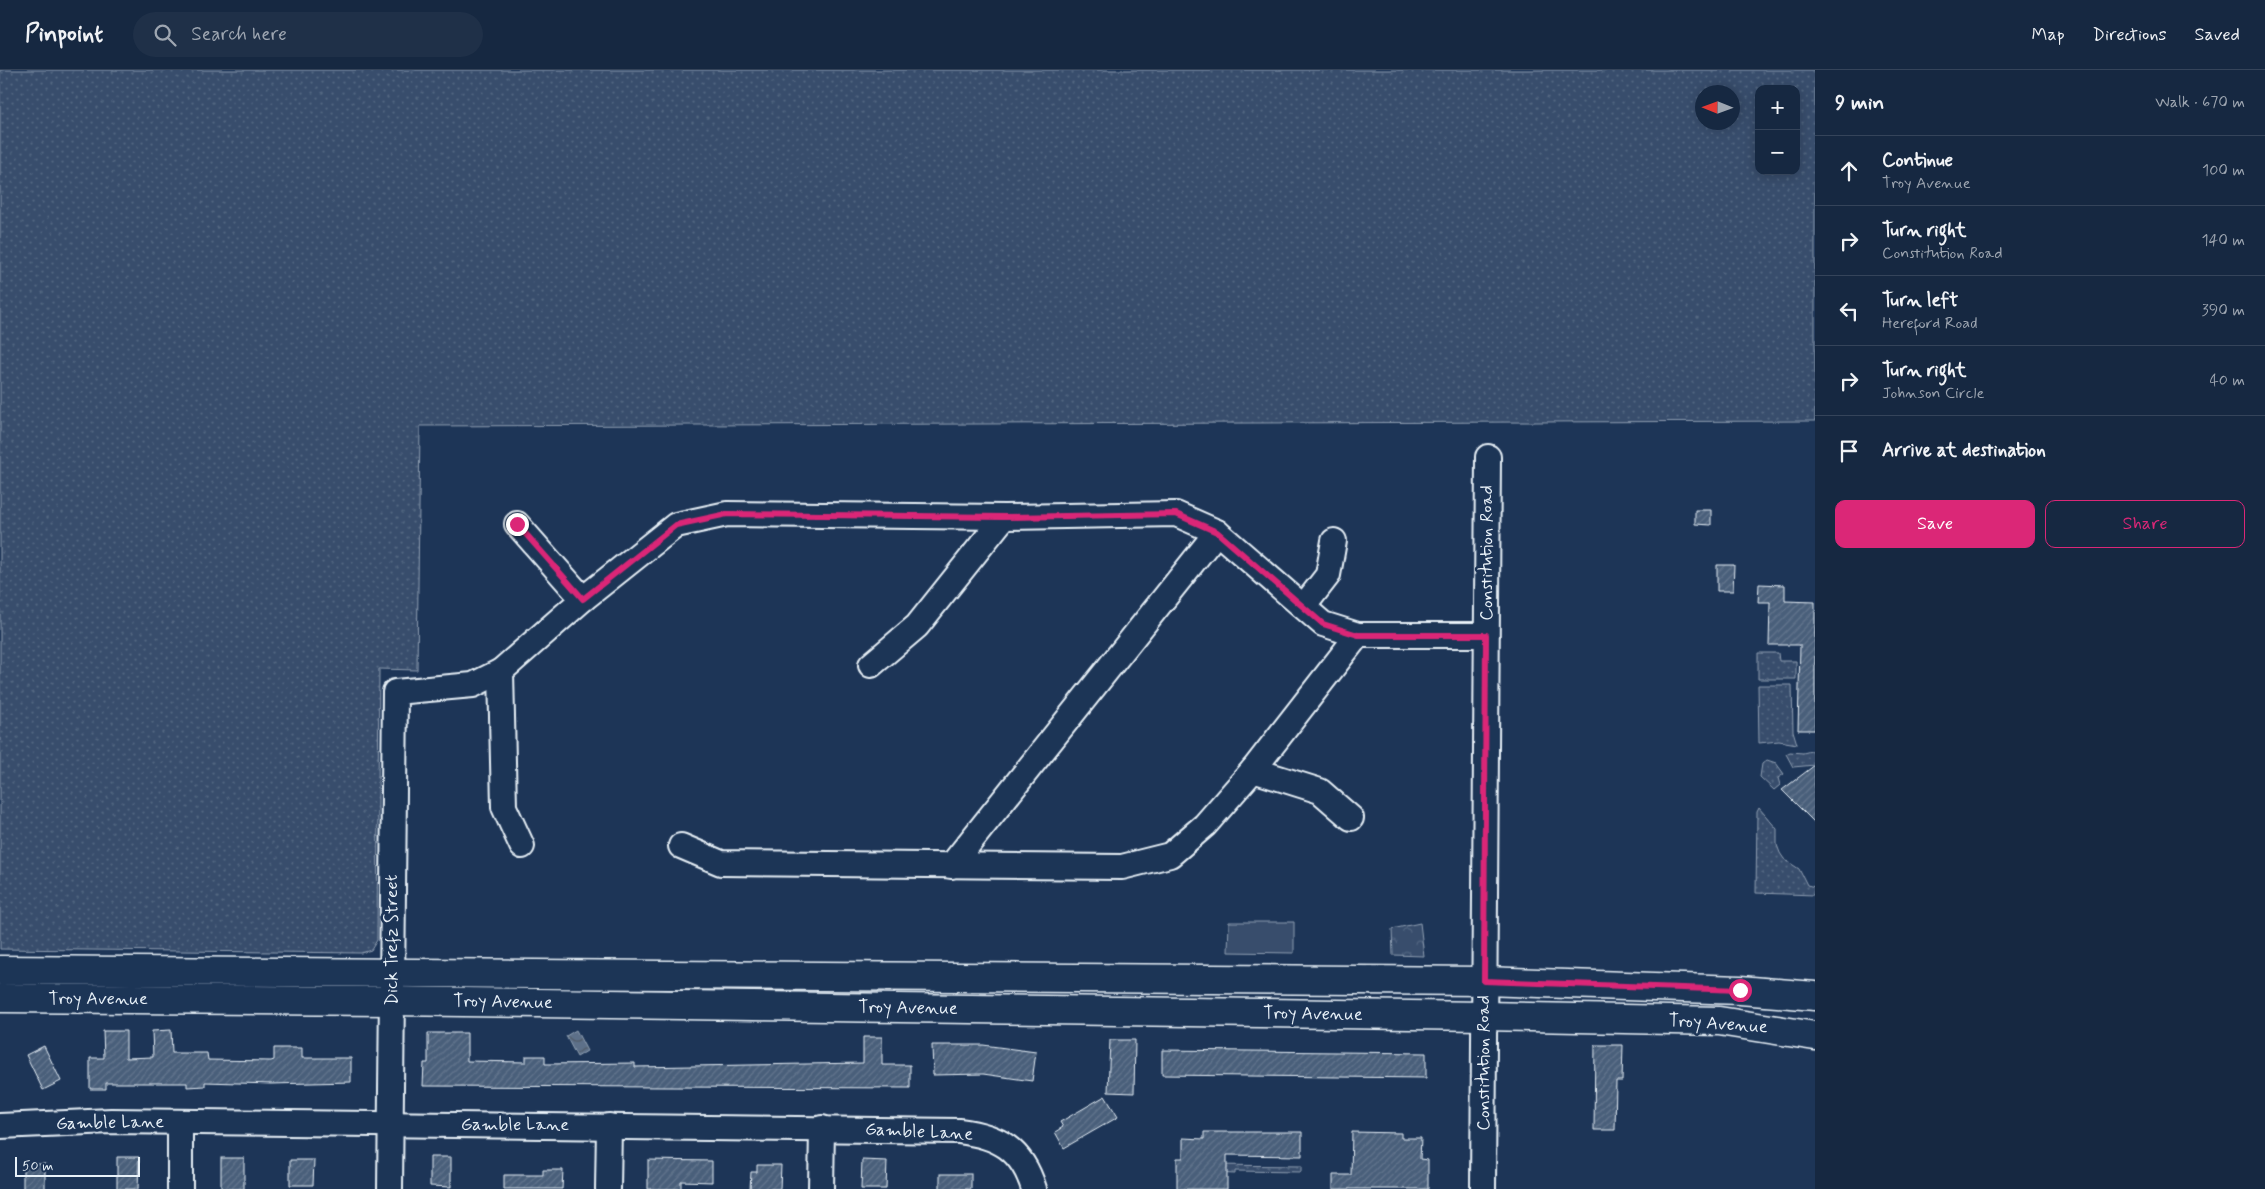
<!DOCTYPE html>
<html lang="en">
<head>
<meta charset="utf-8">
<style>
  :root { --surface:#162841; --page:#1f3048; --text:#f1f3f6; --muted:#9ea6b1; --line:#35445a; --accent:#db2777 }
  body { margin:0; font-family:Mynerve,sans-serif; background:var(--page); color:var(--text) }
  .controls { position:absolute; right:15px; top:15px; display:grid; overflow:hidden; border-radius:10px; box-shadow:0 2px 12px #0003 }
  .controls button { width:45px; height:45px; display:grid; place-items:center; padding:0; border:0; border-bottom:1px solid var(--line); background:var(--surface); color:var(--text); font:25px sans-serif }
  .compass { position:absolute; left:1695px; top:15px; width:45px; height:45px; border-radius:50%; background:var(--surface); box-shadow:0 2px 12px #0003; rotate:271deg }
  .scale { position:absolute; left:15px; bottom:12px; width:125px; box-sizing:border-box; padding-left:5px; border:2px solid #e8f1f8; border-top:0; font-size:14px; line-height:18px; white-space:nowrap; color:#e8f1f8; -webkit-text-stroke:4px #1d3557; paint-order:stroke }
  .stop { position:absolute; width:15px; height:15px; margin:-11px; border:4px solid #db2777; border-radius:50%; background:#fff }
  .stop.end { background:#db2777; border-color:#fff; box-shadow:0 1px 5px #0008 }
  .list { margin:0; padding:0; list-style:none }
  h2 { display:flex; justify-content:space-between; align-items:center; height:65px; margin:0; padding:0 20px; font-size:21px }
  h2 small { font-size:16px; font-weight:400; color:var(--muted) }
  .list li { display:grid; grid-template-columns:32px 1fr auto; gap:15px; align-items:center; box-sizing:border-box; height:70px; padding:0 20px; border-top:1px solid var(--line) }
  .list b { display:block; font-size:19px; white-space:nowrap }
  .list p { margin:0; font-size:16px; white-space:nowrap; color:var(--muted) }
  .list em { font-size:16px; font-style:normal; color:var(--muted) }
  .actions { display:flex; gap:10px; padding:15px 20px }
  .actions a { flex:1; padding:11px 0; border:1px solid var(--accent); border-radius:10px; text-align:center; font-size:18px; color:var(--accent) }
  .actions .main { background:var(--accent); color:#fff }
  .icon { flex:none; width:28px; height:28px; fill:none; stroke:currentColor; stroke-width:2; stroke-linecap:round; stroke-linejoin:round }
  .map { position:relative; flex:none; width:1815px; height:1119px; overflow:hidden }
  header { display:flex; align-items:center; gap:30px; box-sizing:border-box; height:70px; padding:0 25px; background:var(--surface); border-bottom:1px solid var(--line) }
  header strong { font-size:24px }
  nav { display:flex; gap:28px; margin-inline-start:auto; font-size:18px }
  .search { width:350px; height:45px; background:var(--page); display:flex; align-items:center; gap:12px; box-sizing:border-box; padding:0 18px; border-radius:28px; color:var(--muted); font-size:19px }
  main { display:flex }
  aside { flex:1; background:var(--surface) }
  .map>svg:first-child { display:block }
  .grass { fill:url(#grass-dots); stroke:#909fb2; fill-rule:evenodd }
  .forest { fill:url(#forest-crowns); stroke:#909fb2 }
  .pitch { fill:#374d6c; stroke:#909fb2 }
  .water { fill:url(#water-waves); stroke:#95a4b5 }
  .building { fill:url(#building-hatch); stroke:#e8f1f8 }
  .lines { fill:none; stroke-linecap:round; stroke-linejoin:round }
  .minor-casing { stroke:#e8f1f8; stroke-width:28 }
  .major-casing { stroke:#e8f1f8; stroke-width:31 }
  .minor { stroke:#1d3557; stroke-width:24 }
  .major { stroke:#1d3557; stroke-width:28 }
  .route { stroke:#db2777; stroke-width:6 }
  .labels { text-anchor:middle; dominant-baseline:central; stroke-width:5; stroke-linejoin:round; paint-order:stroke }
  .street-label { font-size:18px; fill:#e8f1f8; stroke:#1d3557 }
</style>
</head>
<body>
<header>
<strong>Pinpoint</strong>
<div class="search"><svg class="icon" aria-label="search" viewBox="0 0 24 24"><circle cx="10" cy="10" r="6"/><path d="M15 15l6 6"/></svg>Search here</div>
<nav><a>Map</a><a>Directions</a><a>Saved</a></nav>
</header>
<main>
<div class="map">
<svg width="1815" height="1119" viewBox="0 0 1815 1119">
  <defs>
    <pattern id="grass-dots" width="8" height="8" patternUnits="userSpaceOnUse" patternTransform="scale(1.25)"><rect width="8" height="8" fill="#374d6c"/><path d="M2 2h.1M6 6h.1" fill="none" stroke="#546782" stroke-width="1.8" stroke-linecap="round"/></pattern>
    <pattern id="forest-crowns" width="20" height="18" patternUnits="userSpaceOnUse" patternTransform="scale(1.25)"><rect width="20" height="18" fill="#374d6c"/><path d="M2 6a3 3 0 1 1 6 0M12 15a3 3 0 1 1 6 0" fill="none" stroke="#546782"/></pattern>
    <pattern id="water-waves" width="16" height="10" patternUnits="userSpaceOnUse" patternTransform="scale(1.25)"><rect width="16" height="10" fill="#5d7089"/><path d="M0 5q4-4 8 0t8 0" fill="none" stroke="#505a66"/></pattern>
    <pattern id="building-hatch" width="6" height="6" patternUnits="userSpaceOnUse" patternTransform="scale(1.25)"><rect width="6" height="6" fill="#495e7a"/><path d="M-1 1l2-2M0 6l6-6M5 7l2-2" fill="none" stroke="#63768e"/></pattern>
  </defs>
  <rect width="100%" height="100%" fill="#1d3557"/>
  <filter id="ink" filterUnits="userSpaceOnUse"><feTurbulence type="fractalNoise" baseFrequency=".02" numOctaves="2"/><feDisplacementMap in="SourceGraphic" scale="10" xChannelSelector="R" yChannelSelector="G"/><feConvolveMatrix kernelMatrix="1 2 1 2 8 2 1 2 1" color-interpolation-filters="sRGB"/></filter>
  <g filter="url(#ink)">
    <g class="grass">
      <path d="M0 0H1815V351L420 356 417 600 379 599 377 870 371 880 361 883 0 879ZM1759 19H1796V101H1759ZM1732 22V52H1702V22Z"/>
      <polygon points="1758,583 1778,583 1779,591 1796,591 1796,609 1758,609"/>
      <polygon points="1758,615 1792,615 1793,661 1797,674 1779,671 1759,673"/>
      <polygon points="1815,680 1815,695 1793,697 1786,684 1790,682 1803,683"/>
      <polygon points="1767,690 1776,693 1784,704 1778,708 1780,715 1774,720 1760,707 1762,694"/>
      <polygon points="1759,738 1777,759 1777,775 1780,783 1784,789 1799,799 1807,815 1815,817 1815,825 1756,823 1757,742"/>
      <polygon points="1211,1095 1301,1096 1301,1102 1235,1101 1235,1104 1213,1103 1206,1119"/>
    </g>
    <polygon class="forest" points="1420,853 1424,886 1393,885 1392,859"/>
    <polygon class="pitch" points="1229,852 1294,852 1294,883 1228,882"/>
    <polygon class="water" points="576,960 587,981 577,987 566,966"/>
    <g class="building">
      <polygon points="1695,440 1711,440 1711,455 1695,454"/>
      <polygon points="1717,495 1734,495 1733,521 1717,521"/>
      <polygon points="1759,514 1785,515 1785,531 1815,532 1815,660 1798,660 1800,575 1769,575 1770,532 1758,532"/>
      <polygon points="1815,695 1815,753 1782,720"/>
      <polygon points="171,960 172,983 207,983 208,990 271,991 274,990 274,978 302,978 302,988 351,988 351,1012 271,1014 205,1012 205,1016 187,1017 187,1013 106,1013 106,1019 90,1019 90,988 104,988 103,961 126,961 126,988 153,987 152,961"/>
      <polygon points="428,963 467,963 467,991 526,992 526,986 545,986 545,994 635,993 635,997 863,993 863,967 882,967 882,995 910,995 910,1018 423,1016 424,993 428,993"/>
      <polygon points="1110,970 1135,970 1134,1023 1108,1022"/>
      <polygon points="932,975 983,975 1036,982 1032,1011 983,1004 933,1005"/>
      <polygon points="1595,975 1623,975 1622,1011 1616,1011 1615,1060 1594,1060"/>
      <polygon points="44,976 61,1011 43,1020 26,985"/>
      <polygon points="1162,980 1426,983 1426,1008 1162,1005"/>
      <polygon points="1105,1026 1118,1047 1064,1078 1055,1062 1063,1057 1060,1052"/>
      <polygon points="1204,1062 1302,1062 1302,1086 1227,1085 1227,1119 1177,1119 1177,1088 1183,1088 1183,1068 1204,1069"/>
      <polygon points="1352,1062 1401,1063 1401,1068 1421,1068 1420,1089 1428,1090 1428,1119 1333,1119 1333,1105 1351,1105"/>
      <polygon points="117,1087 139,1087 138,1119 117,1119"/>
      <polygon points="430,1087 451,1087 451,1117 430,1116"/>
      <rect x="221" y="1088" width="23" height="31"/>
      <polygon points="290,1090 314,1090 313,1115 290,1115"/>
      <polygon points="648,1090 712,1091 712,1112 681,1111 681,1119 648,1119"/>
      <polygon points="862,1090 887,1091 886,1119 861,1119"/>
      <rect x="23" y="1094" width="22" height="25"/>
      <polygon points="757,1095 781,1095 780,1119 750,1119 751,1102 757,1102"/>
      <polygon points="543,1100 563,1100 562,1119 504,1119 504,1105 543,1105"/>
      <rect x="940" y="1104" width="31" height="15"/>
    </g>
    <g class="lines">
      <g class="minor-casing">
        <g id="minor">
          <polyline points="517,454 583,529"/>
          <polyline points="1304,536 1328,505 1334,471"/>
          <polyline points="871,595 917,556 1004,447"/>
          <polyline points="501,601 504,737 522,776"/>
          <polyline points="1253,700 1320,721 1351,748"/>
          <polyline points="681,776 721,793 1122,797 1170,785 1205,755 1253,700 1358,565"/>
          <polyline points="951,796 1217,462"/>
          <path d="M0 1056 111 1051 959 1061C999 1066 1022 1079 1034 1119"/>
          <polyline points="180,1119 180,1052"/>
          <polyline points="390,1119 395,622 473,615 501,601 583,529 676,455 727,444 1004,447 1176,444 1217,462 1323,554 1358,565 1486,565"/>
          <polyline points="608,1119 609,1056"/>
          <polyline points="821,1119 822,1058"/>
          <polyline points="1483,1119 1488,387"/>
        </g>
      </g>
      <g class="major-casing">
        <g id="major">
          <polyline points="0,900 1485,911 1740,920 1815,926"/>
          <polyline points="0,928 392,931 1484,946 1719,951 1815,966"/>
        </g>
      </g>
      <use href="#minor" class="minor"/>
      <use href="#major" class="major"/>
    </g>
  </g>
  <g class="lines" filter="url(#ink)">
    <polyline class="route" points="517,454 583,529 676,455 727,444 1004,447 1176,444 1217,462 1323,554 1358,565 1486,565 1484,911 1740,920"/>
  </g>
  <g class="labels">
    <g class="street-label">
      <text transform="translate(1487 483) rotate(-90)">Constitution Road</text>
      <text transform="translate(392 870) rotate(-90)">Dick Trefz Street</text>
      <text x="98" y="929">Troy Avenue</text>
      <text transform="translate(503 932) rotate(1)">Troy Avenue</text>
      <text transform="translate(908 938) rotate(1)">Troy Avenue</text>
      <text transform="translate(1313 944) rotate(1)">Troy Avenue</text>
      <text transform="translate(1718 954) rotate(4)">Troy Avenue</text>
      <text transform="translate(1484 993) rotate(-90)">Constitution Road</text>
      <text transform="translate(110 1053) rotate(-1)">Gamble Lane</text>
      <text x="515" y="1055">Gamble Lane</text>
      <text transform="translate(919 1062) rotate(3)">Gamble Lane</text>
    </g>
  </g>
</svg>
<div class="controls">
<button>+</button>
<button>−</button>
</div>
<svg class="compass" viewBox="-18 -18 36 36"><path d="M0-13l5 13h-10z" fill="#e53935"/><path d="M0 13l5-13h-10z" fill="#9ea6b1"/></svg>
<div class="scale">50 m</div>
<div class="stop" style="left:1740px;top:920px"></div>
<div class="stop end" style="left:517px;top:454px"></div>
</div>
<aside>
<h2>9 min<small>Walk · 670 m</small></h2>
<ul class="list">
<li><svg class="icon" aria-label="ahead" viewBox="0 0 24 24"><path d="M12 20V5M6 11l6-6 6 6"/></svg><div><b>Continue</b><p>Troy Avenue</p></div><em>100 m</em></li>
<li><svg class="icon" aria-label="right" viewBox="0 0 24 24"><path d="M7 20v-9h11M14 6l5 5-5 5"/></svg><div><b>Turn right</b><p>Constitution Road</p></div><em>140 m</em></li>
<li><svg class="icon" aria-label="left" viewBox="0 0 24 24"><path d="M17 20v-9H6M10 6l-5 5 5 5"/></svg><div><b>Turn left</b><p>Hereford Road</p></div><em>390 m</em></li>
<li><svg class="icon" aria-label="right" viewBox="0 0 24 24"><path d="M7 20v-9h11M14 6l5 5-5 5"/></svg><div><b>Turn right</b><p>Johnson Circle</p></div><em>40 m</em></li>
<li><svg class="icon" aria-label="arrive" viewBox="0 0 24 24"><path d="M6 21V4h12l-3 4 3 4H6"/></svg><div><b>Arrive at destination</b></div></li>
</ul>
<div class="actions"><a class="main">Save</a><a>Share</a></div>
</aside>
</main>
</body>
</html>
